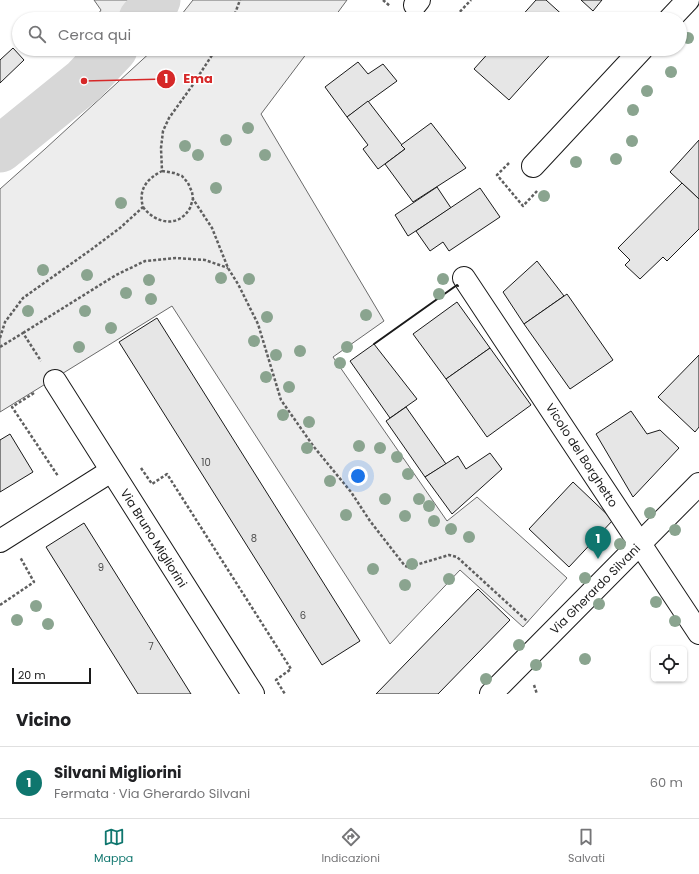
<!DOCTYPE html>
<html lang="it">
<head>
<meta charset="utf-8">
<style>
  :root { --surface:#fff; --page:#f2f2f2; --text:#202124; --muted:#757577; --line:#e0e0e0; --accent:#0f766e }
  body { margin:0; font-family:Poppins,sans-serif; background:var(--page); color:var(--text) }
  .controls { position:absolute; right:12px; bottom:12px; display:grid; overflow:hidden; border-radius:6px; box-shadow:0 1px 3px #0004 }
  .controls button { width:36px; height:36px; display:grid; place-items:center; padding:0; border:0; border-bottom:1px solid var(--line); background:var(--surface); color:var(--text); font:20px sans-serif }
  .scale { position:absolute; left:12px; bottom:10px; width:79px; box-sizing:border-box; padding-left:4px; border:2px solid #1a1a1a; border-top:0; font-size:11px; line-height:14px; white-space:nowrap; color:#1a1a1a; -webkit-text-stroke:3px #fff; paint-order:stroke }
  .you { position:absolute; left:358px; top:476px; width:14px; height:14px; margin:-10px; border:3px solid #fff; border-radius:50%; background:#1a73e8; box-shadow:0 0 0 6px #1a73e833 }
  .badge { display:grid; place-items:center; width:26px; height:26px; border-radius:50%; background:var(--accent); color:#fff; font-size:13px; font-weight:700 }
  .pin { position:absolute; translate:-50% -33px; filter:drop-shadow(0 1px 2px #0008) }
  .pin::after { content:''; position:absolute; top:21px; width:14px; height:12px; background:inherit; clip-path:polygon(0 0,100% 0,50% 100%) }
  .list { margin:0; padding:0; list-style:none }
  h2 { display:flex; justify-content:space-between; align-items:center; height:52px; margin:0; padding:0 16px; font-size:17px }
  h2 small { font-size:13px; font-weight:400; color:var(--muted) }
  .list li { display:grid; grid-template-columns:26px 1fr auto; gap:12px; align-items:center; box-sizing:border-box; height:72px; padding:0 16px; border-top:1px solid var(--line) }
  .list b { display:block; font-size:15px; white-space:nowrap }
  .list p { margin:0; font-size:13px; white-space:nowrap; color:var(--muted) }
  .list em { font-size:13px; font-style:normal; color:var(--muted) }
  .icon { flex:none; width:22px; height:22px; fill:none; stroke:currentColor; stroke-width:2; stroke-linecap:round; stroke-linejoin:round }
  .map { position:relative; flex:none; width:699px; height:694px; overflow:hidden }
  .search { position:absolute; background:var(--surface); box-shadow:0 1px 3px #0004; left:12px; right:12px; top:12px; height:44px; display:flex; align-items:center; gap:10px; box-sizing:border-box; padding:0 14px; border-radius:22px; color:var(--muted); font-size:15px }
  .sheet { height:124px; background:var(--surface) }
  nav { display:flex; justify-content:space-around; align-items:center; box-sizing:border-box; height:56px; border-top:1px solid var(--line); background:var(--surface); font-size:11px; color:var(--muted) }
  nav a { display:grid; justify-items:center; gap:2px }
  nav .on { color:var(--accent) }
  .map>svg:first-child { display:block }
  .built { fill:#ededed; stroke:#6a6a6a }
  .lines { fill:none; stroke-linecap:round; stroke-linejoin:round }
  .river { stroke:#d7d7d7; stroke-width:47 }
  .building { fill:#e6e6e6; stroke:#1a1a1a }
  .minor-casing { stroke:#1a1a1a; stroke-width:24 }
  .major-casing { stroke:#1a1a1a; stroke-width:24 }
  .path { stroke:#5f5f5f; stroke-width:2.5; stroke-dasharray:3 2; stroke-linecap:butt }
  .minor { stroke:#fff; stroke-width:22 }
  .major { stroke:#fff; stroke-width:22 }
  .wall { stroke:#1a1a1a; stroke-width:2 }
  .tree { fill:#8aa48f }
  .labels { text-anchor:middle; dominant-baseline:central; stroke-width:3; stroke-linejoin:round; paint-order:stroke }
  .number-label { font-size:10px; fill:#4d4d4d }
  .street-label { font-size:12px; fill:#1a1a1a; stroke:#fff }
  .leader { fill:none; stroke:#d62828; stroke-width:1.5 }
  .callout-dot { fill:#d62828; stroke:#fff; stroke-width:1.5 }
  .mark-label { font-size:12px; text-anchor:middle; font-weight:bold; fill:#fff }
  .callout-label { font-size:13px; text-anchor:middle; font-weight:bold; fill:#d62828; stroke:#fff; stroke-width:3; stroke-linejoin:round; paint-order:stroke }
</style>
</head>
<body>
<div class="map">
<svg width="699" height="694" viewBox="0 0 699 694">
  <rect width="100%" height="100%" fill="#fff"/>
  <g class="built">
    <polygon points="94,0 137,0 124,19 95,19 101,10"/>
    <polygon points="193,0 347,0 333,19 178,19"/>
    <polygon points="73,49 96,49 81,64 73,50"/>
    <polygon points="154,49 310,49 261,114 384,321 333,357 447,521 477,497 567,578 523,627 460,570 390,644 172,306 0,412 0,189 45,149"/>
  </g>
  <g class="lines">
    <g class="river">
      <polyline points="142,19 154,6 157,0"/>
      <polyline points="0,149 84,81 114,49"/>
    </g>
  </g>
  <g class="building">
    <polygon points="536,0 546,0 567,19 519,19"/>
    <polygon points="581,0 602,0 593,11"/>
    <polygon points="13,48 24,60 0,83 0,60"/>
    <polygon points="492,49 555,49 509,100 474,69"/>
    <polygon points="358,62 368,74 383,64 397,81 347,117 325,87"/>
    <polygon points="368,101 405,149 378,169 363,149 368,145 347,117"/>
    <polygon points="431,123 466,168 413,202 385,164 405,149 401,145"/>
    <polygon points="699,140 699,199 670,172"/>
    <polygon points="682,183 699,199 699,229 667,261 663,257 640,279 625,265 630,260 618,248"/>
    <polygon points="437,187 451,208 408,236 395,215"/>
    <polygon points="480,188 500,217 449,251 443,242 430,251 416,231"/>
    <polygon points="537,261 564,296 524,324 503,292"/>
    <polygon points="567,294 613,360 570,389 524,324"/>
    <polygon points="457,302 490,348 446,379 413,334"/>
    <polygon points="157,318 360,641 322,665 119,342"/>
    <polygon points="374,344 417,399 390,418 350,361"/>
    <polygon points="490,348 531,405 487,437 446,379"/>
    <polygon points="699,355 699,427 695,432 658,397"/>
    <polygon points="406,407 446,464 425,477 386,421"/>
    <polygon points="631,411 647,434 660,430 679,448 633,497 596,434"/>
    <polygon points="10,434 33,472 0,492 0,440"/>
    <polygon points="490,453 502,469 452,514 425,477 458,456 466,469"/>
    <polygon points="573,482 613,520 569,567 529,529"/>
    <polygon points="84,523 191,694 138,694 46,547"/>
    <polygon points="478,589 510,620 438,694 376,694"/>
  </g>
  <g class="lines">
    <g class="minor-casing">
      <g id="minor">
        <polyline points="415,5 419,0"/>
        <polyline points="670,19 688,0"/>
        <polyline points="533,166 642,49"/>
        <polyline points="464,278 699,633"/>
        <polyline points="55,381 253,694"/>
        <polyline points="0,541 111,471"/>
      </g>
    </g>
    <g class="major-casing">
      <polyline id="major" points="491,694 699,484"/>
    </g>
    <g class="path">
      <polyline points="383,0 390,6"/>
      <polyline points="233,19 240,0"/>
      <polyline points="453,19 471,0"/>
      <polyline points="640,19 645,14"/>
      <polyline points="509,163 497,175 523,206 538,190"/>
      <polyline points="162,171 174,173 182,176 188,183 192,192 193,199 212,228 228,268 238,284 258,324 281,400 314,447 351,492 370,521 405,566 409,567 449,555 457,557 528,622"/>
      <path d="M143 207C155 223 178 229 190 208 191 205 192 202 193 199"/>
      <polyline points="23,333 116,275 145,261 176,258 205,260 228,268"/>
      <path d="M0 338 5 322 23 298 92 249 120 228 143 207C138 189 147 179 162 171L161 148 163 131 169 118 192 86 216 49"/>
      <polyline points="0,347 23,333 41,361"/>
      <polyline points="34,393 12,407 58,476"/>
      <polyline points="141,468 152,484 167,474 291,669 276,680 285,694"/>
      <polyline points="0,605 34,582 20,557"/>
      <polyline points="534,685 537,694"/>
    </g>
    <use href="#minor" class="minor"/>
    <use href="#major" class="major"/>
    <polyline class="wall" points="374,344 457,285 458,286"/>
  </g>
  <g class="tree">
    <circle cx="688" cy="38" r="6"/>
    <circle cx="671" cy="72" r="6"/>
    <circle cx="647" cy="91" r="6"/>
    <circle cx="633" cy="110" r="6"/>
    <circle cx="248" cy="128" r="6"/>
    <circle cx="226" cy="140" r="6"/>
    <circle cx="632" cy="141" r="6"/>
    <circle cx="185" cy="146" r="6"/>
    <circle cx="198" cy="155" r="6"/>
    <circle cx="265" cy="155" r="6"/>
    <circle cx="616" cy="159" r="6"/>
    <circle cx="576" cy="162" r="6"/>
    <circle cx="216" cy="188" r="6"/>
    <circle cx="544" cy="196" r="6"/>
    <circle cx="121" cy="203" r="6"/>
    <circle cx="43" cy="270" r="6"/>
    <circle cx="87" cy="275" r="6"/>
    <circle cx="221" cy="278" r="6"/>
    <circle cx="249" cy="279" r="6"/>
    <circle cx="443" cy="279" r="6"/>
    <circle cx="149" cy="280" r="6"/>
    <circle cx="126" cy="293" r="6"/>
    <circle cx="439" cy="294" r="6"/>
    <circle cx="151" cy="299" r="6"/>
    <circle cx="28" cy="311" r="6"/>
    <circle cx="85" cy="311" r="6"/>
    <circle cx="366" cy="315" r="6"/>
    <circle cx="267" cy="317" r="6"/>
    <circle cx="111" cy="328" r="6"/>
    <circle cx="254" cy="341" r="6"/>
    <circle cx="79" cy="347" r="6"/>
    <circle cx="347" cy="347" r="6"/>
    <circle cx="300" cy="351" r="6"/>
    <circle cx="276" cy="355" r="6"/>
    <circle cx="340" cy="363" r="6"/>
    <circle cx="266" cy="377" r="6"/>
    <circle cx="289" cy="387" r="6"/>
    <circle cx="283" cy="415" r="6"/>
    <circle cx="309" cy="422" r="6"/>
    <circle cx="359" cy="446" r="6"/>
    <circle cx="307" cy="448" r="6"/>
    <circle cx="380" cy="448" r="6"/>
    <circle cx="397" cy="457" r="6"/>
    <circle cx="408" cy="474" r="6"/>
    <circle cx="330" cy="481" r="6"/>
    <circle cx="385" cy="499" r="6"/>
    <circle cx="419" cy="499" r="6"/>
    <circle cx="429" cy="506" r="6"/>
    <circle cx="650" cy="513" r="6"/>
    <circle cx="346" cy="515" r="6"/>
    <circle cx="405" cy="516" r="6"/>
    <circle cx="434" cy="521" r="6"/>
    <circle cx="451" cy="529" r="6"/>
    <circle cx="675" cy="530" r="6"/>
    <circle cx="469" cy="537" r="6"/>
    <circle cx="620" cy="544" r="6"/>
    <circle cx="412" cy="564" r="6"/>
    <circle cx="373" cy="569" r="6"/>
    <circle cx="585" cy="578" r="6"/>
    <circle cx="449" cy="579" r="6"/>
    <circle cx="405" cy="585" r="6"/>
    <circle cx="656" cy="602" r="6"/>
    <circle cx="599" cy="604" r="6"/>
    <circle cx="36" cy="606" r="6"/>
    <circle cx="17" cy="620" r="6"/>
    <circle cx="675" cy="621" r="6"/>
    <circle cx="48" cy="624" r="6"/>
    <circle cx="519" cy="645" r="6"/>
    <circle cx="585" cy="659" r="6"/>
    <circle cx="536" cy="665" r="6"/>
    <circle cx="486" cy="679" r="6"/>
  </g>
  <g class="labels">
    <g class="number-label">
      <text x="206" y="462">10</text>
      <text x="254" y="538">8</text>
      <text x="101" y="567">9</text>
      <text x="303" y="615">6</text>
      <text x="151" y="646">7</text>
    </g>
    <g class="street-label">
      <text transform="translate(582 455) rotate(57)">Vicolo del Borghetto</text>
      <text transform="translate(154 538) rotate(58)">Via Bruno Migliorini</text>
      <text transform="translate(595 589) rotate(-45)">Via Gherardo Silvani</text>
    </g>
  </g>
  <path class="leader" d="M84 81L166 79"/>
  <g class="callout-dot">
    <circle cx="84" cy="81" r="4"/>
    <circle cx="166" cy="79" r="10"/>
  </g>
  <g class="mark-label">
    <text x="166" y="83">1</text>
  </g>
  <g class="callout-label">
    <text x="198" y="83">Ema</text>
  </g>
</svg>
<div class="controls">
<button><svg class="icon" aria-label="locate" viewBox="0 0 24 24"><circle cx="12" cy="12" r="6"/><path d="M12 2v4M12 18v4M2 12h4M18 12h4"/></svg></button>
</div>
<div class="scale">20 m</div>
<div class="you"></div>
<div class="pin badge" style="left:598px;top:559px">1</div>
<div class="search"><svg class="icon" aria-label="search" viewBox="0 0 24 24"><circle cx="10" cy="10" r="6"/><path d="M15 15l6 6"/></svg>Cerca qui</div>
</div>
<section class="sheet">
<h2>Vicino<small></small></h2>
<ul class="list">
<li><span class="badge">1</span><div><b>Silvani Migliorini</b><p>Fermata · Via Gherardo Silvani</p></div><em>60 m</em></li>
</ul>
</section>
<nav>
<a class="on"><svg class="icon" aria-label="map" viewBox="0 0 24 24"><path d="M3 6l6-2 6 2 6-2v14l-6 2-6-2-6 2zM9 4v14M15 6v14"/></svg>Mappa</a>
<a><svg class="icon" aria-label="directions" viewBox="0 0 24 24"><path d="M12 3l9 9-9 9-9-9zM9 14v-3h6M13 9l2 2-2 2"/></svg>Indicazioni</a>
<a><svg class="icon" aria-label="saved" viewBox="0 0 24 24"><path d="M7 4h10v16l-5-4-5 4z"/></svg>Salvati</a>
</nav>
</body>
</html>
